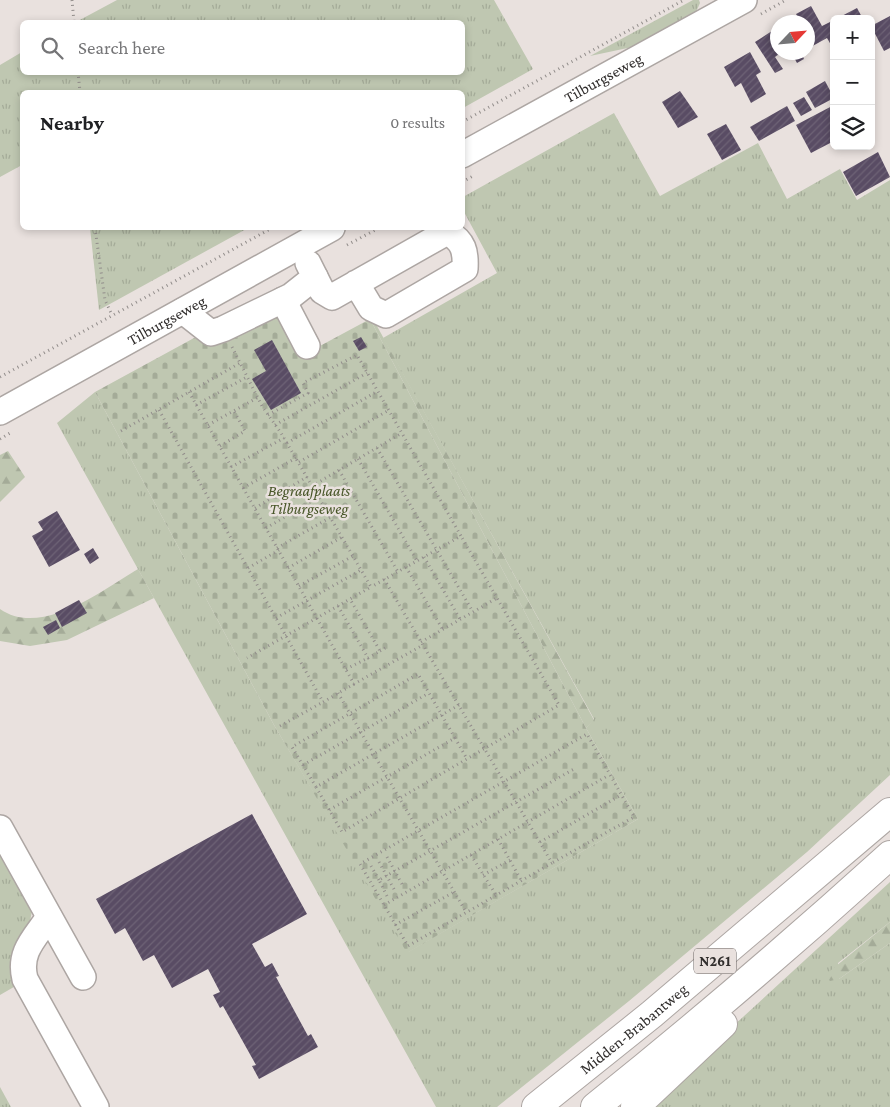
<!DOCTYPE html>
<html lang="en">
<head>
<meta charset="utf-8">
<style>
  :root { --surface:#fff; --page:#f2f2f2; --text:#202124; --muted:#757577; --line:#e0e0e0 }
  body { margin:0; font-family:"Crimson Pro",serif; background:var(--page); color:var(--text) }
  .controls { position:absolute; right:15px; top:15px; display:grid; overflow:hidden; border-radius:8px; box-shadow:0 2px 8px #0003 }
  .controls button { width:45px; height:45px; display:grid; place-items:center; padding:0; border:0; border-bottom:1px solid var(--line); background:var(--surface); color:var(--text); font:25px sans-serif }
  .compass { position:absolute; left:770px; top:15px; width:45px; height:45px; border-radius:50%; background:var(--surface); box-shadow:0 2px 8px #0003; rotate:64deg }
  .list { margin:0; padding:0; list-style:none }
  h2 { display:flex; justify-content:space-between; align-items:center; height:65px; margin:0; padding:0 20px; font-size:21px }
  h2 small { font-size:16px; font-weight:400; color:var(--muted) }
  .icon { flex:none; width:28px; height:28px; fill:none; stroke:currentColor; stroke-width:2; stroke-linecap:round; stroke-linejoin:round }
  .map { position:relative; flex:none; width:890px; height:1107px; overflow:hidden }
  .search { position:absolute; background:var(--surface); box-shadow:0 2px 8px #0003; left:20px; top:20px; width:445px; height:55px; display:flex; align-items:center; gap:12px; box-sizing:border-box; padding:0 18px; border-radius:8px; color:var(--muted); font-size:19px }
  .panel { position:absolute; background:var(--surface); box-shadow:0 2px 8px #0003; left:20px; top:90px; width:445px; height:140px; border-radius:8px }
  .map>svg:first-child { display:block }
  .grass { fill:url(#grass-tufts) }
  .forest { fill:url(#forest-firs) }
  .cemetery { fill:url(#cemetery-stones) }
  .building { fill:url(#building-hatch) }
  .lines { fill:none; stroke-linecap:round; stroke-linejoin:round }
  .minor-casing { stroke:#ada6a3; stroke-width:28 }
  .highway-casing { stroke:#ada6a3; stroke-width:30 }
  .path { stroke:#928d8b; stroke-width:3; stroke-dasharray:1 4; stroke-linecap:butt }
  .minor { stroke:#fff; stroke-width:25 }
  .highway { stroke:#fff; stroke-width:28 }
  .labels { text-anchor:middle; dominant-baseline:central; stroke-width:5; stroke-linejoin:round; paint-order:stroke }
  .shield { fill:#e9e1de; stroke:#686361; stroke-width:1 }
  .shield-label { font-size:15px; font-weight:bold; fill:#302d2c }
  .street-label { font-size:16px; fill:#302d2c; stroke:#e9e1de }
  .park-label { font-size:16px; font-style:italic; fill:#485628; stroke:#e9e1de }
</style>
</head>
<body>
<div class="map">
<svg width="890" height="1107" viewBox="0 0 890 1107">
  <defs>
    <pattern id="grass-tufts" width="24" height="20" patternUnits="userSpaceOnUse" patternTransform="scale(1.25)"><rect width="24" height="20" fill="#bfc7b1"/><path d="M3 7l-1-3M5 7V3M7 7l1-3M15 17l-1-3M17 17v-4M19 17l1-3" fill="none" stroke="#a4ab98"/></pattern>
    <pattern id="forest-firs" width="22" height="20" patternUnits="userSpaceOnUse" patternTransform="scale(1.25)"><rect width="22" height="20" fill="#bfc7b1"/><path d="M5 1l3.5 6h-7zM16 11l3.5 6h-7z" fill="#a4ab98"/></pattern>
    <pattern id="cemetery-stones" width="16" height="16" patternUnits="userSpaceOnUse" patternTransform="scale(1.25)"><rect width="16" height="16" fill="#bfc7b1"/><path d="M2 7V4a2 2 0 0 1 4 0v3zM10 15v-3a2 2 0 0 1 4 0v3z" fill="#a4ab98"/></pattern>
    <pattern id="building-hatch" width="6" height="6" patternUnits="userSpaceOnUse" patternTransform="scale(1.25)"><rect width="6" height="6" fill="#594c64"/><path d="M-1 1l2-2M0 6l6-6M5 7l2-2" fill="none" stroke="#6e6376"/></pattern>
  </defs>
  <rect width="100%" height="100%" fill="#e9e1de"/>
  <g class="grass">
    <polygon points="117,0 494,0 533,69 463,108 462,92 22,92 22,165 0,177 0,65 22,52 22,72 462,72 462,22 76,22"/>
    <polygon points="693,0 699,0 700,3 695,14 637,46 590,56"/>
    <polygon points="614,113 660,196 758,143 787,199 840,169 857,200 890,180 890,775 807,852 629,1001 497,1107 436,1107 57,423 95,392 274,725 408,952 638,819 586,728 594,719 383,338 497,273 463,210 463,197"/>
    <polygon points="90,228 248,228 99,310"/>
    <polygon points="0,845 33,905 19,984 0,995"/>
    <polygon points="890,882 890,922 838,963 839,979 890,943 890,1107 645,1107"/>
    <polygon points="0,1087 11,1107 0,1107"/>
  </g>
  <g class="forest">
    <polygon points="372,317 594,720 586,728 370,319"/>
    <polygon points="8,451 25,477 0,502 0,455"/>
    <path d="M138 569 154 598 67 640 30 646 0 641V609C41 638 103 590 138 569Z"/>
    <polygon points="890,922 890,943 839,979 830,981 825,975"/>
  </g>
  <polygon class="cemetery" points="280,311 305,354 370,319 586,728 638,819 407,953 274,725 95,392 194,338 215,344"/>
  <g class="building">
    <polygon points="811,6 822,26 834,20 834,50 827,38 809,48 808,45 808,22 800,22 796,14"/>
    <polygon points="857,8 863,19 836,19"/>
    <polygon points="890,16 890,48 884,51 871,26"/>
    <polygon points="778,27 778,52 782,52 775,57 783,69 775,73 755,42"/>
    <polygon points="750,52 761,72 756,75 766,94 751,103 741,83 735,87 724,67"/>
    <polygon points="791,52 804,52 802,54 804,59 797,63"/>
    <polygon points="825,81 834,98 815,108 806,92"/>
    <polygon points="680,91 698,117 678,128 662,102"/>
    <polygon points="804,97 812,110 801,116 793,103"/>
    <polygon points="834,105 834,141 811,153 796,125"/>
    <polygon points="787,106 795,121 759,141 750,127"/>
    <polygon points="726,124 741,150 722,160 707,134"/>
    <polygon points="878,152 890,177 856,196 843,172"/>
    <polygon points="361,337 367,347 359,351 353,341"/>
    <polygon points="272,340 301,393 271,410 252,379 266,371 254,350"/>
    <polygon points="57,511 80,550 49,567 32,536 43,530 38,522"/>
    <polygon points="93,548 99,558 90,564 84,554"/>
    <polygon points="79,600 87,613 62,627 55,613"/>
    <polygon points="56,620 60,628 48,635 43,627"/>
    <polygon points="252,814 307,914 252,944 265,967 272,963 279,976 276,977 308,1036 311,1034 318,1047 259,1079 252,1066 256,1065 223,1006 220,1008 213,995 220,992 208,969 172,988 154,955 143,961 125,928 115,934 96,899"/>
  </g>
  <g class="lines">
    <g class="minor-casing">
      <g id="minor">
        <path id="s1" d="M462 155 744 0"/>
        <path d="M315 277 322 291 332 297 447 232C464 241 466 252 465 269L386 315 371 308 356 283"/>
        <polyline points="283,300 307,346"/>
        <polyline points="183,311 211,333 223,329 291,296 315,277 308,263"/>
        <path id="s2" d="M0 412 332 228"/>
        <polyline points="0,828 83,977"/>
        <path d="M49 917C35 938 18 952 25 979L96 1107"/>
      </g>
    </g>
    <g class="highway-casing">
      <g id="highway">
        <path id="s3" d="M536 1107 652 1014 890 812"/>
        <path d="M595 1107C696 1026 794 942 890 855"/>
        <polyline points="635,1107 723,1024"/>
      </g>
    </g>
    <g class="path">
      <polyline points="72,0 74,22"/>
      <polyline points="761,14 786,0"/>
      <polyline points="78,72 80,92"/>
      <polyline points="462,122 684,0"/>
      <polyline points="462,182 473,176"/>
      <polyline points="95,228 105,300 112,315"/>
      <polyline points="347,245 379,228"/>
      <polyline points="232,347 262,406 281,433 371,587 247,658"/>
      <polyline points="0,377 272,228"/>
      <polyline points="189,392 354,684 423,645"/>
      <polyline points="196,405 247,377"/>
      <polyline points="159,410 323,702 354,684"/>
      <polyline points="268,415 308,393 303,383 357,355 461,536 371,587"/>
      <polyline points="208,425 257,398"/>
      <polyline points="275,425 367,373"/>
      <polyline points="121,431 240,363"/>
      <polyline points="0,439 10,433"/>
      <polyline points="287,443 378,391"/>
      <polyline points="220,446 245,431 234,411"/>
      <polyline points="377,448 473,612"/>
      <polyline points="358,459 417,561"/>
      <polyline points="299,462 389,410"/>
      <polyline points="231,467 284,438"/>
      <polyline points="339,470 398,572"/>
      <polyline points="312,486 402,433"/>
      <polyline points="243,488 296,458"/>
      <polyline points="255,508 307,477"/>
      <polyline points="266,528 319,497"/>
      <polyline points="277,548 331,517"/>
      <polyline points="424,557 460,619"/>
      <polyline points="406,567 443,630"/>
      <polyline points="248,568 279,550"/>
      <polyline points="288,568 342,537"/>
      <path d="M384 579C440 674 496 768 552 863L408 946 360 864 587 734 634 817 552 863"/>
      <polyline points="299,586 353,556"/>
      <polyline points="338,606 368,658 380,651 350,599"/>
      <polyline points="276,618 361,570"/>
      <polyline points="421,642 497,598"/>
      <polyline points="380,651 387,647"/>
      <polyline points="346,669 368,658"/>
      <polyline points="338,693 466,912"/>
      <polyline points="459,705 316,787 342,832 559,705 461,536"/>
      <polyline points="280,726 323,702"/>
      <polyline points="455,738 467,759"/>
      <polyline points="303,765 429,693"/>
      <polyline points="316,787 292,747 418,674 455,738 329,810"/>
      <polyline points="498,839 521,880"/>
      <polyline points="540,842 621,795"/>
      <polyline points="471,855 496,895"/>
      <polyline points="387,857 403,886"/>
      <polyline points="379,862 395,891"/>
      <polyline points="371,866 379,880"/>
      <polyline points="483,875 510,860"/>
      <polyline points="387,896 379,880 574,769"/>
      <polyline points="384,905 609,775"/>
      <polyline points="395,925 454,892"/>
    </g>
    <use href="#minor" class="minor"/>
    <use href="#highway" class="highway"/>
  </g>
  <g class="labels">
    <rect class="shield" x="694" y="948.5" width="42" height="25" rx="4"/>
    <g class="shield-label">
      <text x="715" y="961">N261</text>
    </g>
    <g class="street-label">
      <text stroke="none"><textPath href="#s1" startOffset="161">Tilburgseweg</textPath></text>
      <text stroke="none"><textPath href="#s2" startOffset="190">Tilburgseweg</textPath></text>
      <text stroke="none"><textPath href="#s3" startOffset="125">Midden-Brabantweg</textPath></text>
    </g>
    <g class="park-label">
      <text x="309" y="490">Begraafplaats<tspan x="309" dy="18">Tilburgseweg</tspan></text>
    </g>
  </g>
</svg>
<div class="controls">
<button>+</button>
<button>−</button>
<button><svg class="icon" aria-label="layers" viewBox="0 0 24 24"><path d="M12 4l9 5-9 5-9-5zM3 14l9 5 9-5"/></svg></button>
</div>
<svg class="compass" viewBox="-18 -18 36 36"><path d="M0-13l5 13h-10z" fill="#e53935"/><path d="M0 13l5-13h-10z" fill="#757577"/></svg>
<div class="search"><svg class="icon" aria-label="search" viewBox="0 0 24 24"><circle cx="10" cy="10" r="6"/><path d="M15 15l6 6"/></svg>Search here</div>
<section class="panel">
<h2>Nearby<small>0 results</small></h2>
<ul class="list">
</ul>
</section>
</div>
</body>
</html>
